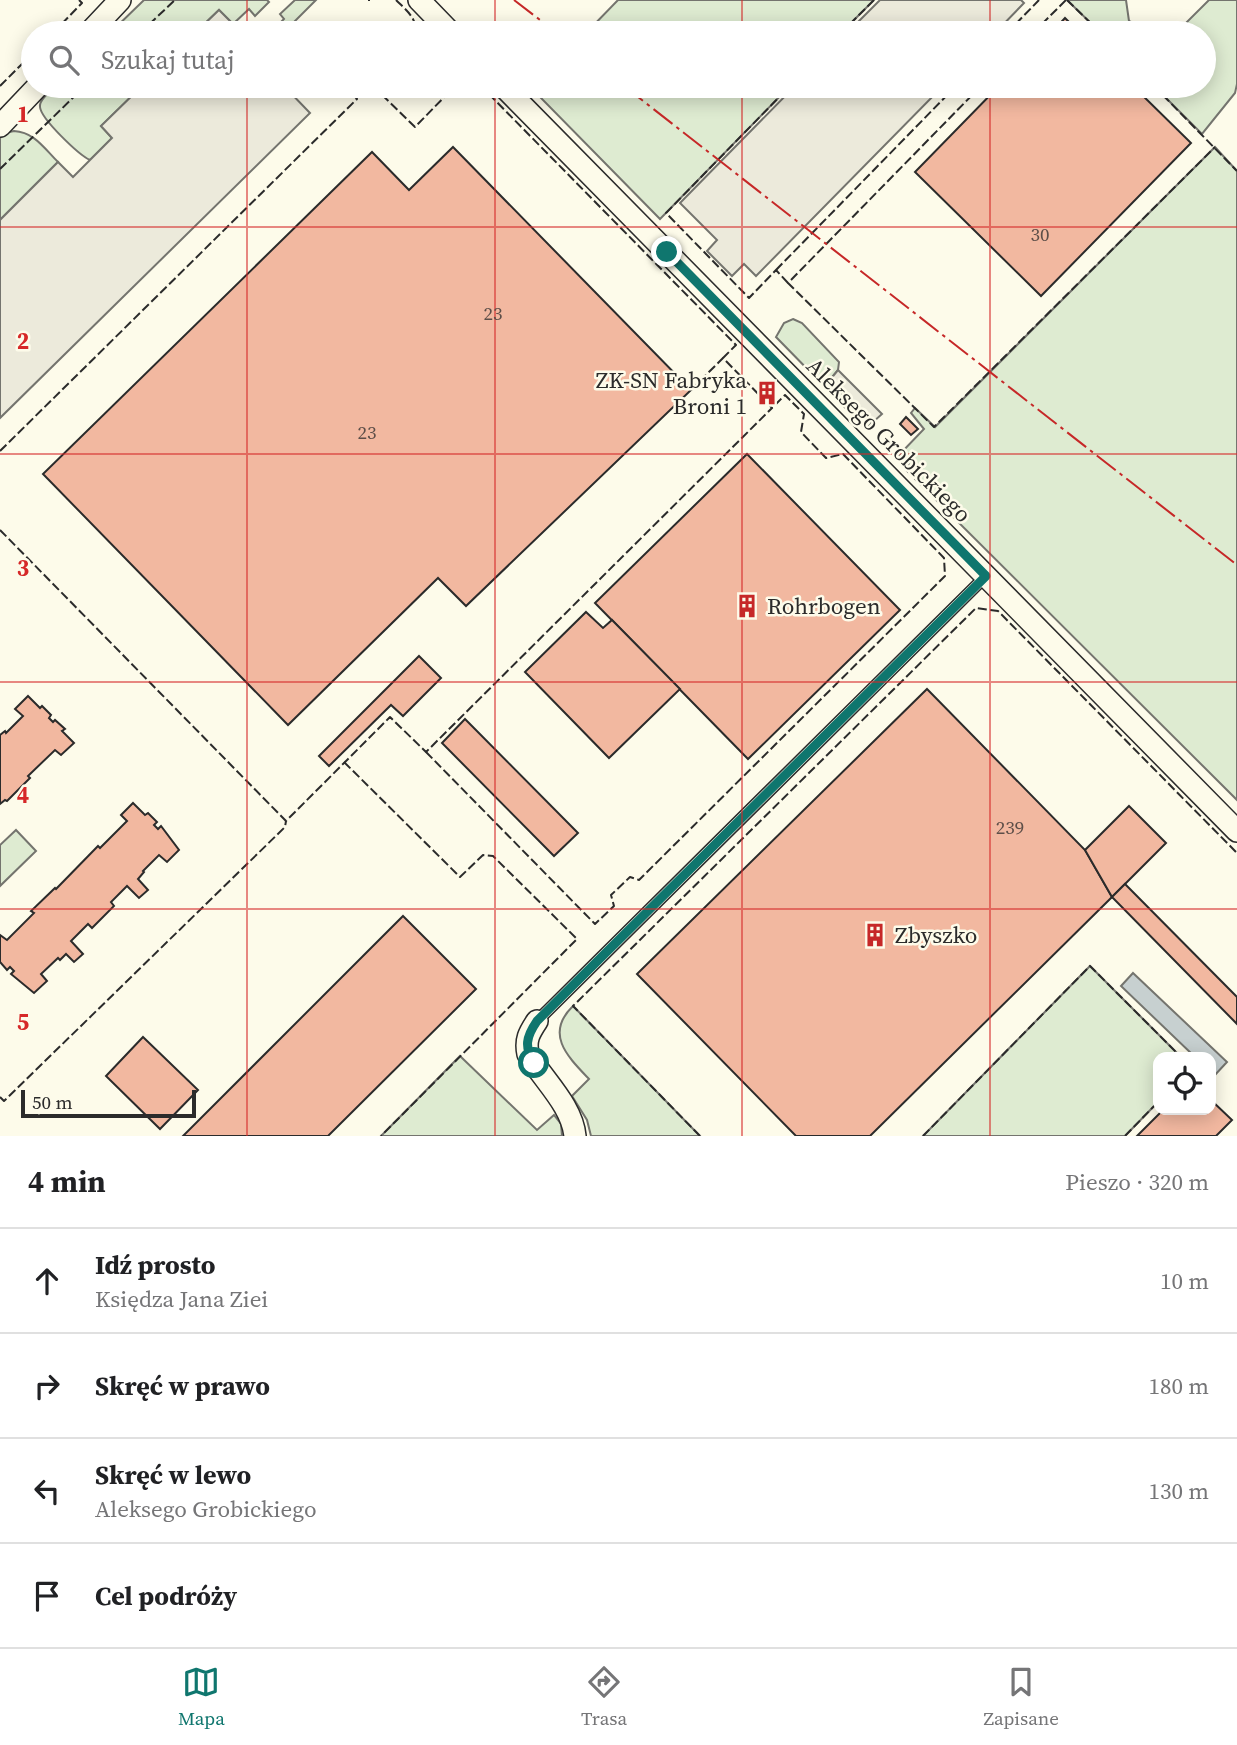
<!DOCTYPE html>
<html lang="pl">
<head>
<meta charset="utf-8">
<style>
  :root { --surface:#fff; --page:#f2f2f2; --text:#202124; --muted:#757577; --line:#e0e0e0; --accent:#0f766e }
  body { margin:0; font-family:"Source Serif 4",serif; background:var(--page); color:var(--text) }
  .controls { position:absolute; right:21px; bottom:21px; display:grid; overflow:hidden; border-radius:14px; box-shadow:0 4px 18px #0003 }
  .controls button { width:63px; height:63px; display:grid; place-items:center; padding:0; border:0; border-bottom:2px solid var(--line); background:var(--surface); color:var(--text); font:35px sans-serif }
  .scale { position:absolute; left:21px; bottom:18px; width:175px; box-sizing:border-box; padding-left:7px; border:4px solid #2b2b2b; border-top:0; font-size:19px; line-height:24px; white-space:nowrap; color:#2b2b2b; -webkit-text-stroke:5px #fdfbea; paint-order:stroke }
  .stop { position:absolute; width:21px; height:21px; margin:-16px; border:5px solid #0f766e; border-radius:50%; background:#fff }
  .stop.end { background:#0f766e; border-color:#fff; box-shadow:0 2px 7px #0008 }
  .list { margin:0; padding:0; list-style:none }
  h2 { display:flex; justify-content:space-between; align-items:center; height:91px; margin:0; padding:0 28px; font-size:30px }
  h2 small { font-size:23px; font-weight:400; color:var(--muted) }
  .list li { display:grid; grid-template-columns:46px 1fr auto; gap:21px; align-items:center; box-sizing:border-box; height:105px; padding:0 28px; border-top:2px solid var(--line) }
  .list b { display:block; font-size:26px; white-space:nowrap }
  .list p { margin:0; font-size:23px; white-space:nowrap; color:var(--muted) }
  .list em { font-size:23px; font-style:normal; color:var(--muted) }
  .icon { flex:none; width:38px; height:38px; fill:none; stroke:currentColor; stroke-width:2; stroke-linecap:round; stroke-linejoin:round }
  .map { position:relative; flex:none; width:1237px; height:1136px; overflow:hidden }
  .search { position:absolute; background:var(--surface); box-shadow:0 4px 18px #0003; left:21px; right:21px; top:21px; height:77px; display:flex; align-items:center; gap:18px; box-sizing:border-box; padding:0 24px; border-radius:38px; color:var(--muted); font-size:26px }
  .sheet { height:511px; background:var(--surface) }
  nav { display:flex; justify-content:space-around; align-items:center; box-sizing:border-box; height:98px; border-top:2px solid var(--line); background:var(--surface); font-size:19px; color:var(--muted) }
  nav a { display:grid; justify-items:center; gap:4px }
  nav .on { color:var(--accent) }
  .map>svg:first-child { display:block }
  .green { fill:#deebd1; stroke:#74746e; stroke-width:2 }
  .parking { fill:#eceadb; stroke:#74746e; stroke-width:2 }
  .water { fill:#c7d0d0; stroke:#74746e; stroke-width:2 }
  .building { fill:#f2b8a0; stroke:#2b2b2b; stroke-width:2 }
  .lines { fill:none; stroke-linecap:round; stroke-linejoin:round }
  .lane-casing { stroke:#2b2b2b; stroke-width:13 }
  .street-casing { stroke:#2b2b2b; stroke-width:24 }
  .lane { stroke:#fdfbea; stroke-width:10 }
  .street { stroke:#fdfbea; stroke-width:21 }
  .fence { stroke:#2b2b2b; stroke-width:2; stroke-dasharray:9 3.5; stroke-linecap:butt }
  .power { stroke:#c62828; stroke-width:2; stroke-dasharray:24 5 3.5 5; stroke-linecap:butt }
  .route { stroke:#0f766e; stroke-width:9 }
  .grid { fill:none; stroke:#d62828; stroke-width:2; stroke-opacity:0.55 }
  .labels { text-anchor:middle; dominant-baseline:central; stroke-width:5; stroke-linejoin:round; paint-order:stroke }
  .number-label { font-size:19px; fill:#5d4e48 }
  .poi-label { font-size:23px; fill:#2b2b2b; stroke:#fdfbea; text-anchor:start }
  .street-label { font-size:23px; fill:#2b2b2b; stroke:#fdfbea }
  .grid-label { font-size:23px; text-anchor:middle; font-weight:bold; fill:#d62828; stroke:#fdfbea; stroke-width:5; stroke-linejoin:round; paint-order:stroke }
</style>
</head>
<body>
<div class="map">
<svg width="1237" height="1136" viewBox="0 0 1237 1136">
  <rect width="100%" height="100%" fill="#fdfbea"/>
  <g class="green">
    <polygon points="144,0 267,0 269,2 255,16 249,9 233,24 219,10 195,33 110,33"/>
    <polygon points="295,0 316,0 285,31 287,33 276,33 275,28 284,19 280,14"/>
    <polygon points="618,0 874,0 841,33 586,33"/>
    <polygon points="1067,0 1126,0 1129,21 1152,33 1101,33"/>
    <polygon points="1209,0 1237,0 1237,84 1235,93 1202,134 1154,86 1204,86 1204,33 1162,33 1185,24"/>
    <path d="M57 86H142L101 126 112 138 90 160C79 155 41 119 40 107 39 99 51 91 57 86Z"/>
    <polygon points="534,86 790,86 660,219 539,96"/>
    <path d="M14 131C34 132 44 148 58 162L0 220V138L5 133Z"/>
    <polygon points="1215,147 1237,171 1237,800 906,470 910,465 899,455 924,429 911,413 915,408 935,427"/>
    <polygon points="793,319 802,323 839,362 838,370 829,381 872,423 866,429 776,337 784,323"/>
    <polygon points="16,830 36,851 0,886 0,845"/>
    <polygon points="1090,966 1181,1057 1158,1057 1158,1102 1125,1136 923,1136"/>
    <path d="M573 1006 700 1136H591L587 1120 572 1096 589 1079C568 1057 544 1034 573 1006Z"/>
    <polygon points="460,1056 537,1130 554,1115 561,1124 562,1136 381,1136"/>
  </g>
  <g class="parking">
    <polygon points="880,0 1021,0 1024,3 995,33 847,33"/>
    <polygon points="219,10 233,24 228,29 232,33 195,33"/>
    <polygon points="142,86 284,86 310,113 0,418 0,220 58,162 73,177 112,138 101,126"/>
    <polygon points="795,86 943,86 756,276 744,264 732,276 707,251 717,240 680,203"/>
    <polygon points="838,370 882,414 872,423 829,381"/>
  </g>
  <polygon class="water" points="1133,973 1227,1062 1214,1076 1211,1073 1211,1057 1195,1057 1121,986"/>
  <g class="building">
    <polygon points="1065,18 1080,33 1051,33"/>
    <polygon points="999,86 1133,86 1191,143 1041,296 915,172"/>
    <polygon points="453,147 691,390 466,606 438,578 288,725 43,474 372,152 409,190"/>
    <polygon points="906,417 918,429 911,435 900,424"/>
    <polygon points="747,454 900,610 748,759 595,603"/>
    <polygon points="586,612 603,628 612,620 680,689 609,758 525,672"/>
    <polygon points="419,656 441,678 403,716 391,705 329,766 319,756"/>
    <polygon points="927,689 1085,850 1112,897 870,1136 796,1136 637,974"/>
    <polygon points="28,696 40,708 42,706 51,715 49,718 53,722 55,720 65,729 62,731 74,743 61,755 55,750 28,776 30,778 7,801 5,800 0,804 0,735 5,731 6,733 23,716 15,709"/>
    <polygon points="465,719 578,833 554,856 442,743"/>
    <polygon points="133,803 145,815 148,813 157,822 154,825 158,829 161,826 179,850 167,862 159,855 143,871 144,872 138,879 148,890 139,898 127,886 111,902 114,906 92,928 88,924 71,941 83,954 74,962 66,954 60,960 58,958 41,974 47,981 34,993 11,974 14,971 10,967 7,970 0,962 0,935 7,940 34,913 31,911 55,888 56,889 98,846 100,848 127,821 121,815"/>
    <polygon points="1129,806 1166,843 1112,897 1085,850"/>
    <polygon points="1125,884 1237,997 1237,1024 1112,897"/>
    <polygon points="403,916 476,989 328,1136 183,1136"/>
    <polygon points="143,1037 198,1090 160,1129 106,1076"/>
    <polygon points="1211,1100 1232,1120 1216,1136 1137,1136 1163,1110 1211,1110"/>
  </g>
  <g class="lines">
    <g class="lane-casing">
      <polyline id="lane" points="537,1021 986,576"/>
    </g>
    <g class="street-casing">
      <g id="street">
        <polyline points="419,0 451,33"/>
        <polyline points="89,33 120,0"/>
        <polyline points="503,86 1237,831"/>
        <polyline points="0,126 38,86"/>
        <path d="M537 1021C529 1033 525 1040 528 1054 543 1080 572 1105 575 1136"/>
      </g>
    </g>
    <use href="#lane" class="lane"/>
    <use href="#street" class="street"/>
    <g class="fence">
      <polyline points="368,0 370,0"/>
      <path d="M396 0C406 10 417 18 416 33"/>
      <polyline points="1067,0 1101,33"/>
      <polyline points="53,33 82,3 79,0"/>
      <polyline points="140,33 175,0"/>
      <polyline points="841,33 874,0"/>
      <polyline points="1007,33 1039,0"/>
      <polyline points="1033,33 1066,0"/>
      <polyline points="0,86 33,53"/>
      <polyline points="373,86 415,127 455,86"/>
      <polyline points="981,86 788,283 934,427 1215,147"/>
      <polyline points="1154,86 1237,171"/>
      <polyline points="0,169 85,86"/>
      <polyline points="776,270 956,86"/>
      <polyline points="788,283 776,270 749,298 666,213 790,86"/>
      <polyline points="691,390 723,358"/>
      <polyline points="0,451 357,99 350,91"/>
      <polyline points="0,530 286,821 390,717 426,752 772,408 723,358 736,345 481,86"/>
      <polyline points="426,752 595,924 614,906 611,895 630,877 639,880 945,576 944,558 843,454 826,458 801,432 804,414 785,395 772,408"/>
      <polyline points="344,762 460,877 483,855 493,856 577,939 381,1136"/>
      <polyline points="0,1097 4,1101 285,827 286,821"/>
      <polyline points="700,1136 573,1006 976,608 998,611 1237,853"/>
      <polyline points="923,1136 1090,966 1181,1057"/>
      <polyline points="1125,1136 1158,1102"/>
    </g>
    <g class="power">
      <polyline points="514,0 557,33"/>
      <polyline points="624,86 1237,565"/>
    </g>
  </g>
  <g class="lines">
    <path class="route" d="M534 1063C524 1047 526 1037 537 1021L986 576 667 252"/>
  </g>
  <path class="grid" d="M247 0V33M495 0V33M742 0V33M990 0V33M247 86V1136M495 86V1136M742 86V1136M990 86V1136M0 227H1237M0 454H1237M0 682H1237M0 909H1237"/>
  <defs>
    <g id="building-bare" transform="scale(1.89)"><path d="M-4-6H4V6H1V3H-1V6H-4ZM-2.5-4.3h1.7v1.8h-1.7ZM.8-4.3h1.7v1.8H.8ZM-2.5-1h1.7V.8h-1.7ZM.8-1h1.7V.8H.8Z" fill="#c62828" stroke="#fdfbea" stroke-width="2.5" paint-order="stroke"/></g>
  </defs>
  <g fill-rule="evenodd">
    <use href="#building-bare" x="767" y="393"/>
    <use href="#building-bare" x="747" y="606"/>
    <use href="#building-bare" x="875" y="935"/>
  </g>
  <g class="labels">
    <g class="number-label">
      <text x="1040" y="234">30</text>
      <text x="493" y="313">23</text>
      <text x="367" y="432">23</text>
      <text x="1010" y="827">239</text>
    </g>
    <g class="poi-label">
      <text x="747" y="380" text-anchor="end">ZK-SN Fabryka<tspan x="747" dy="26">Broni 1</tspan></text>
      <text x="767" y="606">Rohrbogen</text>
      <text x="895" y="935">Zbyszko</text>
    </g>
    <g class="street-label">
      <text transform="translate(889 440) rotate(45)">Aleksego Grobickiego</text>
    </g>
  </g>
  <g class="grid-label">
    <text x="23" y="122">1</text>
    <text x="23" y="349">2</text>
    <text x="23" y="576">3</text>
    <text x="23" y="803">4</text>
    <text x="23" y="1030">5</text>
  </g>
</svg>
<div class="controls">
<button><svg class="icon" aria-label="locate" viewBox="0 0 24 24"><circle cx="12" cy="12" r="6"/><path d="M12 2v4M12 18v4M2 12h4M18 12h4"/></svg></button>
</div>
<div class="scale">50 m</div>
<div class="stop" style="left:534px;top:1063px"></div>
<div class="stop end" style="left:667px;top:252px"></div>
<div class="search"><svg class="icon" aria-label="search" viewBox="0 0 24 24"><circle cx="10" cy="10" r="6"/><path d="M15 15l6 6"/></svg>Szukaj tutaj</div>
</div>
<section class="sheet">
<h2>4 min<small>Pieszo · 320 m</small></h2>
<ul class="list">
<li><svg class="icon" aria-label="ahead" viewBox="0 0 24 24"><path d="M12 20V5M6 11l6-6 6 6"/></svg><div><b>Idź prosto</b><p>Księdza Jana Ziei</p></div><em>10 m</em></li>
<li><svg class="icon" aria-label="right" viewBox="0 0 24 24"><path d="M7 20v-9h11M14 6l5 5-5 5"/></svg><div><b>Skręć w prawo</b></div><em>180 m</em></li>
<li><svg class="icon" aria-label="left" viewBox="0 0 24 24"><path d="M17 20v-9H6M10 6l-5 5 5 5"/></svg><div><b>Skręć w lewo</b><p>Aleksego Grobickiego</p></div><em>130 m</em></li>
<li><svg class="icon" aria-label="arrive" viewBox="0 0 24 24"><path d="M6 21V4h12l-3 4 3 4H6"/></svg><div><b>Cel podróży</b></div></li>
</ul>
</section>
<nav>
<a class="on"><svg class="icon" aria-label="map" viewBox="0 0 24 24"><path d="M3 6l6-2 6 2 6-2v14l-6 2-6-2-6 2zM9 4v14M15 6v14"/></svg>Mapa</a>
<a><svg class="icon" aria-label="directions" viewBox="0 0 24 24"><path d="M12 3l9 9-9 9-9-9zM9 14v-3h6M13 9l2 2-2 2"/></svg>Trasa</a>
<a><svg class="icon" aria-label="saved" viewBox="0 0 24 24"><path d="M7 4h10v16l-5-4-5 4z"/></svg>Zapisane</a>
</nav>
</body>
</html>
